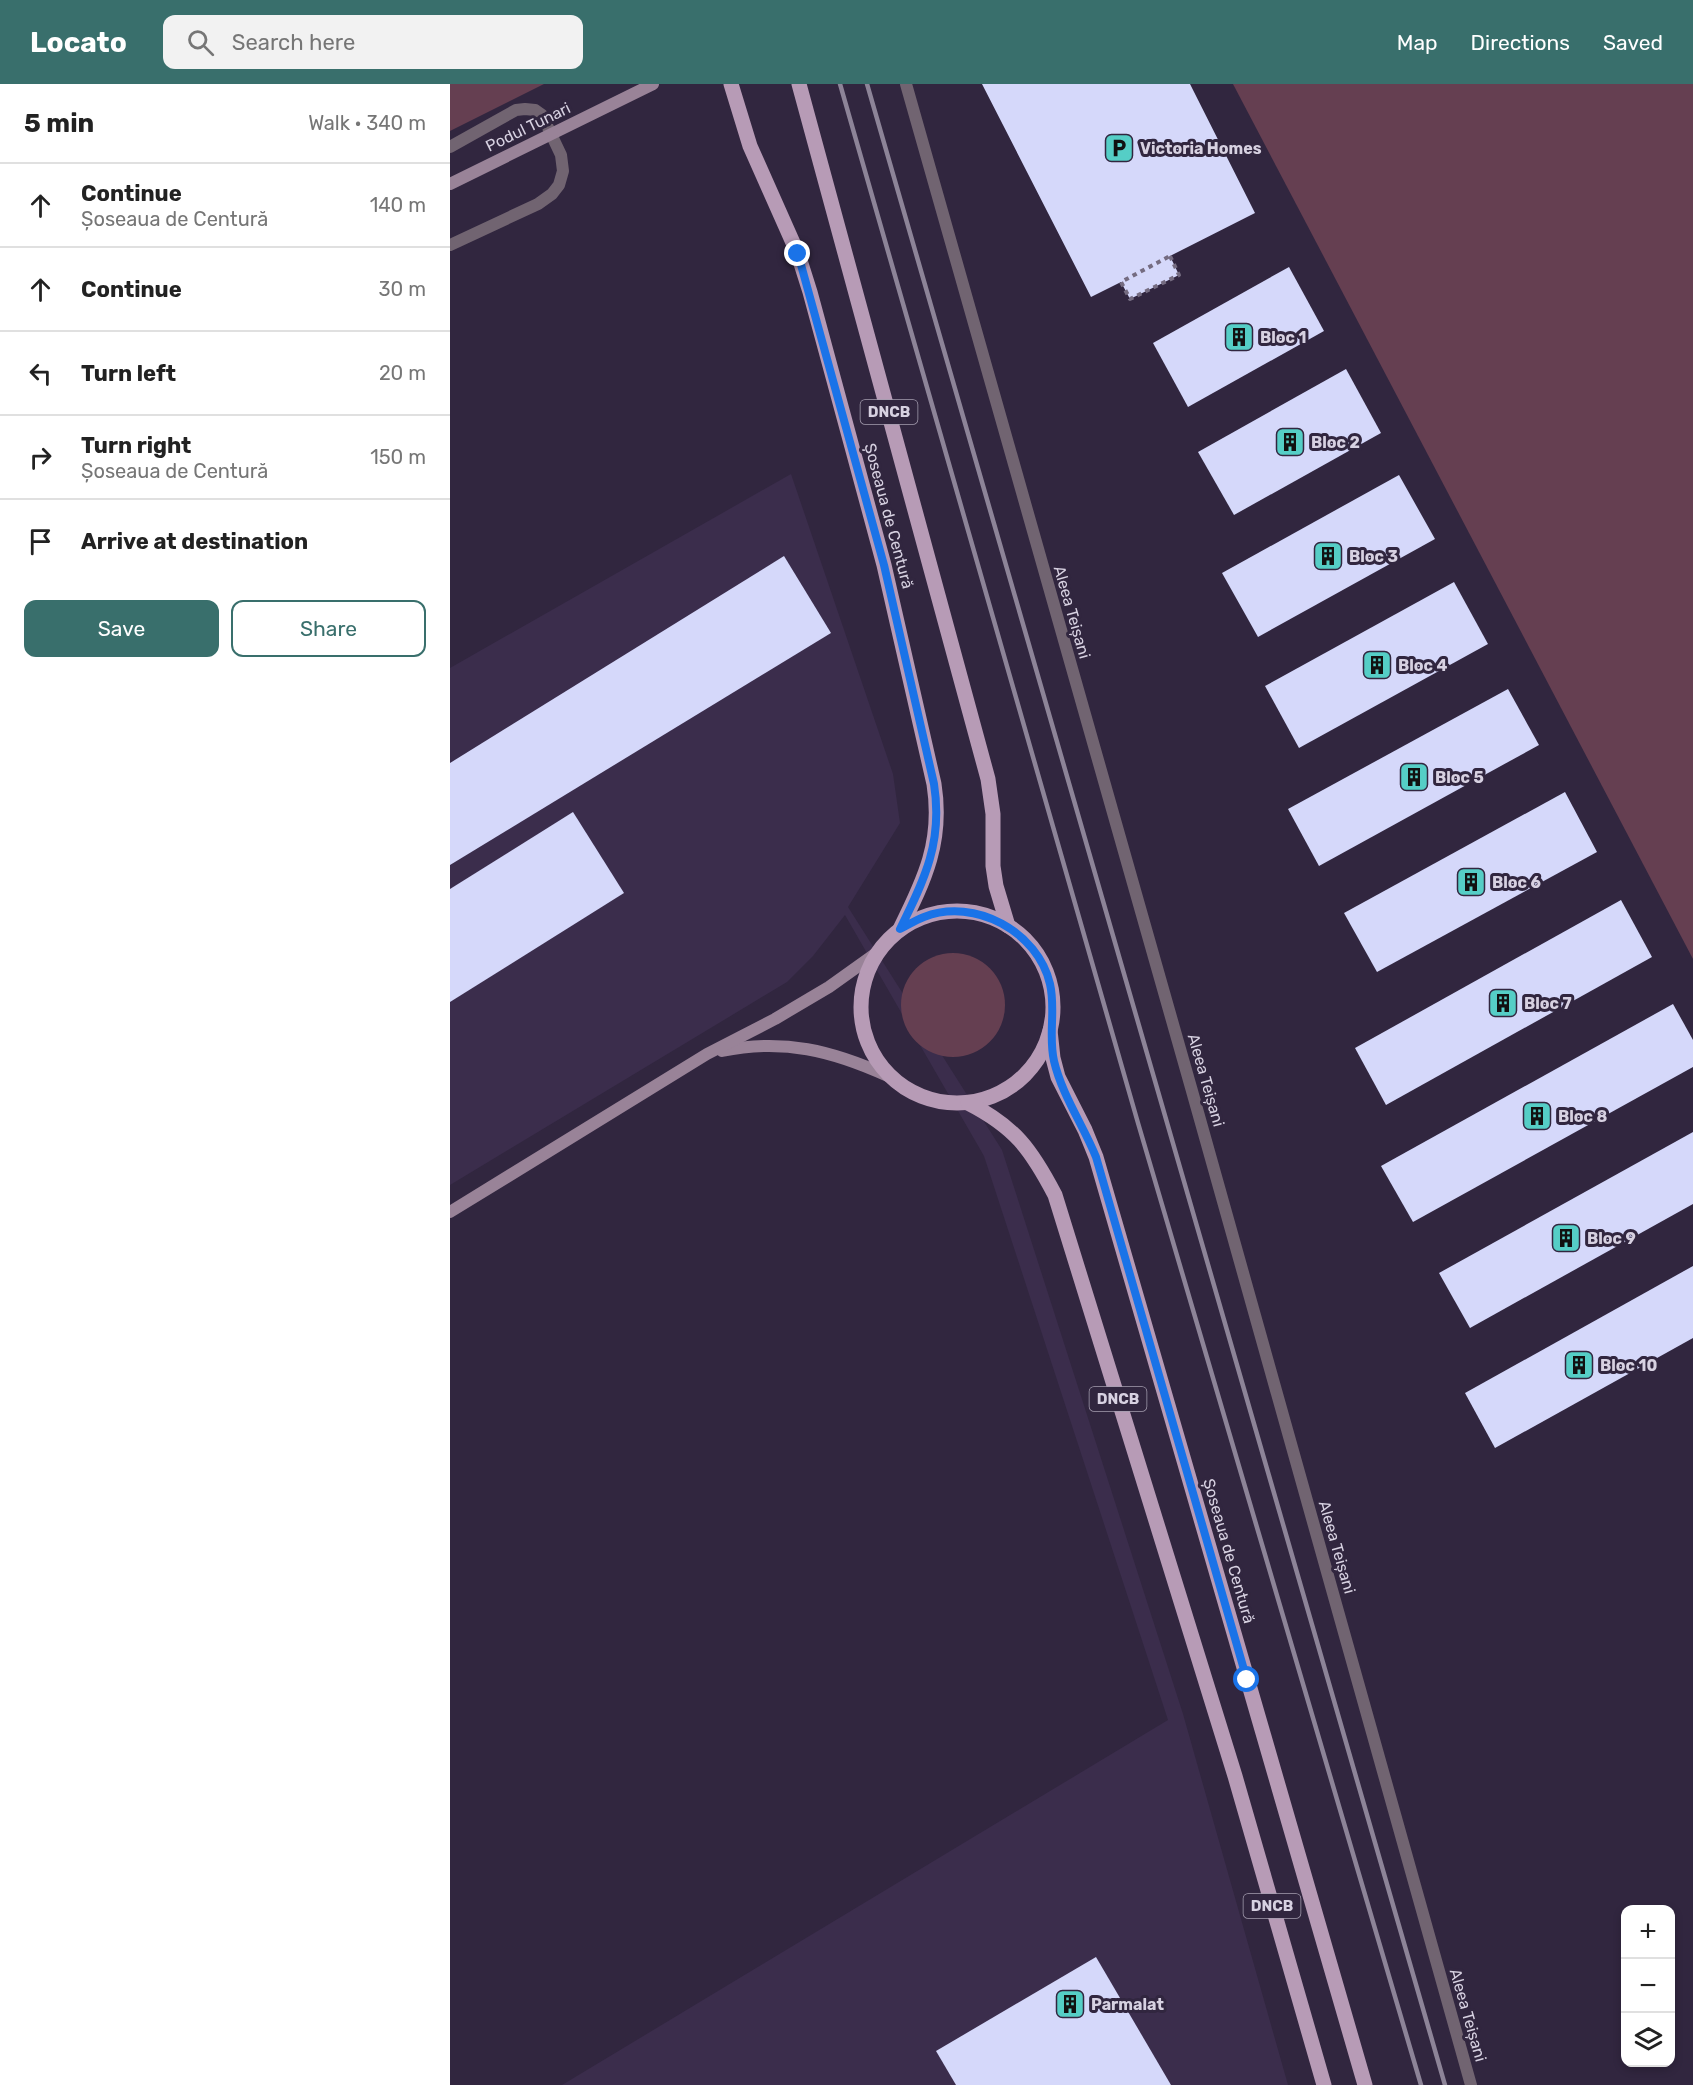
<!DOCTYPE html>
<html lang="en">
<head>
<meta charset="utf-8">
<style>
  :root { --surface:#fff; --page:#f2f2f2; --text:#222; --muted:#767676; --line:#e0e0e0; --accent:#396f6c }
  body { margin:0; font-family:Rubik,sans-serif; background:var(--page); color:var(--text) }
  .controls { position:absolute; right:18px; bottom:18px; display:grid; overflow:hidden; border-radius:12px; box-shadow:0 3px 9px #0003 }
  .controls button { width:54px; height:54px; display:grid; place-items:center; padding:0; border:0; border-bottom:2px solid var(--line); background:var(--surface); color:var(--text); font:30px sans-serif }
  .stop { position:absolute; width:18px; height:18px; margin:-14px; border:4px solid #1a73e8; border-radius:50%; background:#fff }
  .stop.end { background:#1a73e8; border-color:#fff; box-shadow:0 2px 6px #0008 }
  .list { margin:0; padding:0; list-style:none }
  h2 { display:flex; justify-content:space-between; align-items:center; height:78px; margin:0; padding:0 24px; font-size:26px }
  h2 small { font-size:20px; font-weight:400; color:var(--muted) }
  .list li { display:grid; grid-template-columns:39px 1fr auto; gap:18px; align-items:center; box-sizing:border-box; height:84px; padding:0 24px; border-top:2px solid var(--line) }
  .list b { display:block; font-size:22px; white-space:nowrap }
  .list p { margin:0; font-size:20px; white-space:nowrap; color:var(--muted) }
  .list em { font-size:20px; font-style:normal; color:var(--muted) }
  .actions { display:flex; gap:12px; padding:18px 24px }
  .actions a { flex:1; padding:14px 0; border:2px solid var(--accent); border-radius:12px; text-align:center; font-size:21px; color:var(--accent) }
  .actions .main { background:var(--accent); color:#fff }
  .icon { flex:none; width:33px; height:33px; fill:none; stroke:currentColor; stroke-width:2; stroke-linecap:round; stroke-linejoin:round }
  .map { position:relative; flex:none; width:1243px; height:2001px; overflow:hidden }
  header { display:flex; align-items:center; gap:36px; box-sizing:border-box; height:84px; padding:0 30px; background:var(--accent); color:#fff }
  header strong { font-size:28px }
  nav { display:flex; gap:33px; margin-inline-start:auto; font-size:21px }
  .search { width:420px; height:54px; background:var(--page); display:flex; align-items:center; gap:15px; box-sizing:border-box; padding:0 21px; border-radius:12px; color:var(--muted); font-size:22px }
  main { display:flex }
  aside { flex:1; background:var(--surface) }
  .map>svg:first-child { display:block }
  .built { fill:#3b2d4c }
  .green { fill:#653f51 }
  .building { fill:#d5d8fa }
  .lines { fill:none; stroke-linecap:round; stroke-linejoin:round }
  .path { stroke:#756c81; stroke-width:4; stroke-dasharray:4.5 4.5; stroke-linecap:butt }
  .street { stroke:#716471; stroke-width:12 }
  .secondary { stroke:#998398; stroke-width:12 }
  .primary { stroke:#b79bb6; stroke-width:15 }
  .rail { stroke:#8d8498; stroke-width:4.5 }
  .route { stroke:#1a73e8; stroke-width:8 }
  .labels { text-anchor:middle; dominant-baseline:central; stroke-width:6; stroke-linejoin:round; paint-order:stroke }
  .shield { fill:#31263f; stroke:#a59eb0; stroke-width:1.5 }
  .shield-label { font-size:15px; font-weight:bold; fill:#d7d1e1 }
  .street-label { font-size:16px; fill:#d7d1e1; stroke:#31263f }
  .poi-label { font-size:16px; font-weight:bold; fill:#d7d1e1; stroke:#31263f; text-anchor:start }
</style>
</head>
<body>
<header>
<strong>Locato</strong>
<div class="search"><svg class="icon" aria-label="search" viewBox="0 0 24 24"><circle cx="10" cy="10" r="6"/><path d="M15 15l6 6"/></svg>Search here</div>
<nav><a>Map</a><a>Directions</a><a>Saved</a></nav>
</header>
<main>
<aside>
<h2>5 min<small>Walk · 340 m</small></h2>
<ul class="list">
<li><svg class="icon" aria-label="ahead" viewBox="0 0 24 24"><path d="M12 20V5M6 11l6-6 6 6"/></svg><div><b>Continue</b><p>Șoseaua de Centură</p></div><em>140 m</em></li>
<li><svg class="icon" aria-label="ahead" viewBox="0 0 24 24"><path d="M12 20V5M6 11l6-6 6 6"/></svg><div><b>Continue</b></div><em>30 m</em></li>
<li><svg class="icon" aria-label="left" viewBox="0 0 24 24"><path d="M17 20v-9H6M10 6l-5 5 5 5"/></svg><div><b>Turn left</b></div><em>20 m</em></li>
<li><svg class="icon" aria-label="right" viewBox="0 0 24 24"><path d="M7 20v-9h11M14 6l5 5-5 5"/></svg><div><b>Turn right</b><p>Șoseaua de Centură</p></div><em>150 m</em></li>
<li><svg class="icon" aria-label="arrive" viewBox="0 0 24 24"><path d="M6 21V4h12l-3 4 3 4H6"/></svg><div><b>Arrive at destination</b></div></li>
</ul>
<div class="actions"><a class="main">Save</a><a>Share</a></div>
</aside>
<div class="map">
<svg width="1243" height="2001" viewBox="0 0 1243 2001">
  <rect width="100%" height="100%" fill="#31263f"/>
  <polygon class="built" points="341,390 443,690 450,739 398,823 552,1066 733,1630 838,2001 112,2001 718,1636 534,1072 395,831 363,872 337,898 0,1101 0,584"/>
  <g class="green">
    <polygon points="0,0 94,0 0,47"/>
    <polygon points="783,0 1243,0 1243,875"/>
    <circle cx="503" cy="921" r="52"/>
  </g>
  <g class="building">
    <polygon points="532,0 740,0 805,129 720,172 729,191 680,215 671,198 641,213"/>
    <polygon points="839,183 874,247 738,323 703,259"/>
    <polygon points="896,285 931,349 784,431 748,368"/>
    <polygon points="949,391 985,455 808,553 772,489"/>
    <polygon points="334,472 381,549 0,781 0,679"/>
    <polygon points="1004,498 1038,560 849,664 815,602"/>
    <polygon points="1058,605 1089,661 869,782 838,725"/>
    <polygon points="1115,708 1147,768 927,888 894,829"/>
    <polygon points="123,728 174,809 0,918 0,805"/>
    <polygon points="1171,816 1202,873 936,1021 905,964"/>
    <polygon points="1223,920 1243,956 1243,983 963,1138 931,1082"/>
    <polygon points="1243,1048 1243,1120 1020,1244 989,1189"/>
    <polygon points="1243,1182 1243,1254 1045,1364 1015,1309"/>
    <polygon points="646,1873 721,2001 506,2001 486,1967"/>
  </g>
  <g class="lines">
    <polygon class="path" points="720,172 729,191 680,215 671,198"/>
    <g class="street">
      <polyline points="456,0 742,1007 1021,2001"/>
      <polyline points="0,63 66,26 75,25 85,26 92,31 111,71 113,87 109,101 102,110 88,120 0,161"/>
    </g>
    <g class="secondary">
      <polyline points="0,100 203,0"/>
      <path d="M272 967C333 954 383 967 438 992"/>
      <polyline points="0,1128 257,970 325,935 379,903 428,868"/>
    </g>
    <g class="primary">
      <path d="M281 0 300 62 348 170 360 208 434 481 484 700C493 757 475 795 450 845"/>
      <polyline points="349,0 538,695 543,730 543,782 546,802 558,842"/>
      <circle cx="507" cy="923" r="96"/>
      <polyline points="600,946 603,974 608,993 635,1046 646,1073 915,2001"/>
      <path d="M518 1019C565 1043 581 1065 605 1111L785 1692 874 2001"/>
    </g>
    <g class="rail">
      <polyline points="390,0 688,1039 971,2001"/>
      <polyline points="417,0 995,2001"/>
    </g>
  </g>
  <g class="lines">
    <path class="route" d="M348 170 434 481 484 700C493 757 475 795 450 845 458 841 466 836 474 833 525 813 588 848 600 900 606 926 598 951 604 977 612 1011 633 1041 646 1073L797 1596"/>
  </g>
  <defs>
    <g id="parking-square" transform="scale(1.5)"><rect x="-9" y="-9" width="18" height="18" rx="4" fill="#55cec6" stroke="#31263f"/><path d="M-3.5-5.5H1a3.5 3.5 0 0 1 0 7H-1V5.5H-3.5ZM-1-3.4V-.6H.8a1.4 1.4 0 0 0 0-2.8Z" fill="#111"/></g>
    <g id="building-square" transform="scale(1.5)"><rect x="-9" y="-9" width="18" height="18" rx="4" fill="#55cec6" stroke="#31263f"/><path d="M-4-6H4V6H1V3H-1V6H-4ZM-2.5-4.3h1.7v1.8h-1.7ZM.8-4.3h1.7v1.8H.8ZM-2.5-1h1.7V.8h-1.7ZM.8-1h1.7V.8H.8Z" fill="#111"/></g>
  </defs>
  <g fill-rule="evenodd">
    <use href="#parking-square" x="669" y="64"/>
    <use href="#building-square" x="789" y="253"/>
    <use href="#building-square" x="840" y="358"/>
    <use href="#building-square" x="878" y="472"/>
    <use href="#building-square" x="927" y="581"/>
    <use href="#building-square" x="964" y="693"/>
    <use href="#building-square" x="1021" y="798"/>
    <use href="#building-square" x="1053" y="919"/>
    <use href="#building-square" x="1087" y="1032"/>
    <use href="#building-square" x="1116" y="1154"/>
    <use href="#building-square" x="1129" y="1281"/>
    <use href="#building-square" x="620" y="1920"/>
  </g>
  <g class="labels">
    <g class="shield">
      <rect x="410.5" y="316" width="57" height="24" rx="4.5"/>
      <rect x="639.5" y="1303" width="57" height="24" rx="4.5"/>
      <rect x="793.5" y="1810" width="57" height="24" rx="4.5"/>
    </g>
    <g class="shield-label">
      <text x="439" y="328">DNCB</text>
      <text x="668" y="1315">DNCB</text>
      <text x="822" y="1822">DNCB</text>
    </g>
    <g class="street-label">
      <text transform="translate(78 43) rotate(-26)">Podul Tunari</text>
      <text transform="translate(439 432) rotate(75)">Șoseaua de Centură</text>
      <text transform="translate(622 528) rotate(74)">Aleea Teișani</text>
      <text transform="translate(756 996) rotate(74)">Aleea Teișani</text>
      <text transform="translate(887 1463) rotate(74)">Aleea Teișani</text>
      <text transform="translate(779 1467) rotate(74)">Șoseaua de Centură</text>
      <text transform="translate(1018 1931) rotate(74)">Aleea Teișani</text>
    </g>
    <g class="poi-label">
      <text x="690" y="64">Victoria Homes</text>
      <text x="810" y="253">Bloc 1</text>
      <text x="861" y="358">Bloc 2</text>
      <text x="899" y="472">Bloc 3</text>
      <text x="948" y="581">Bloc 4</text>
      <text x="985" y="693">Bloc 5</text>
      <text x="1042" y="798">Bloc 6</text>
      <text x="1074" y="919">Bloc 7</text>
      <text x="1108" y="1032">Bloc 8</text>
      <text x="1137" y="1154">Bloc 9</text>
      <text x="1150" y="1281">Bloc 10</text>
      <text x="641" y="1920">Parmalat</text>
    </g>
  </g>
</svg>
<div class="controls">
<button>+</button>
<button>−</button>
<button><svg class="icon" aria-label="layers" viewBox="0 0 24 24"><path d="M12 4l9 5-9 5-9-5zM3 14l9 5 9-5"/></svg></button>
</div>
<div class="stop" style="left:797px;top:1596px"></div>
<div class="stop end" style="left:348px;top:170px"></div>
</div>
</main>
</body>
</html>
